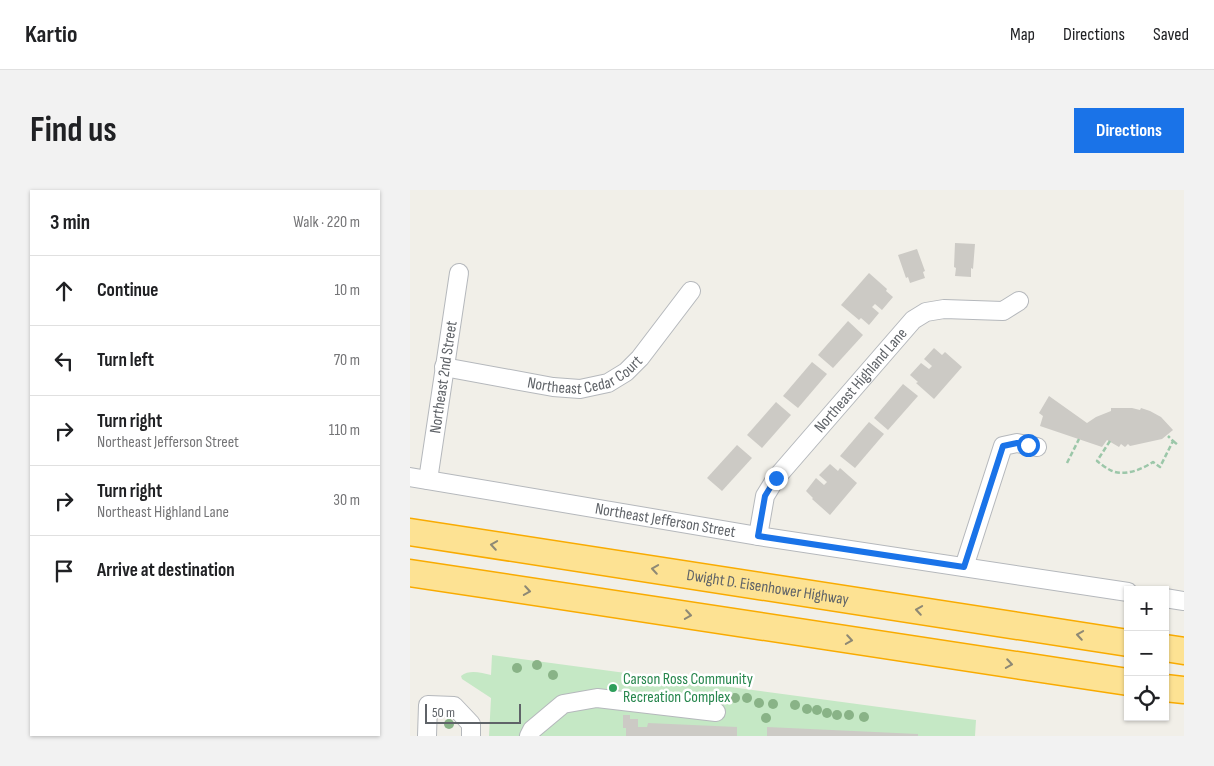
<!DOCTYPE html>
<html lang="en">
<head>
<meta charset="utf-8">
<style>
  :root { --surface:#fff; --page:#f2f2f2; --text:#202124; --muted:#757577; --line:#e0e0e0; --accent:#1a73e8 }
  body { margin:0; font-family:"Sofia Sans Condensed",sans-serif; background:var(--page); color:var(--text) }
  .controls { position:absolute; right:15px; bottom:15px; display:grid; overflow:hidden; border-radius:0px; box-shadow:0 1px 4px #0004 }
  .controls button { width:45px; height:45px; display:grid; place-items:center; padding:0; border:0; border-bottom:1px solid var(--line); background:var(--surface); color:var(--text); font:25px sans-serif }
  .scale { position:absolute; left:15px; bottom:12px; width:96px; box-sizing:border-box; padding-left:5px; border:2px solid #5f6368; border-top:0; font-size:14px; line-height:18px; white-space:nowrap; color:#5f6368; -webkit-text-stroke:4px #fff; paint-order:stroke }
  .stop { position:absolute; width:15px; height:15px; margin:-11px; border:4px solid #1a73e8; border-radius:50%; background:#fff }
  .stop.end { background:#1a73e8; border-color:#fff; box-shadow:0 1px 5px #0008 }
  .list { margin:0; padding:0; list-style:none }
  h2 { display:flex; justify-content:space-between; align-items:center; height:65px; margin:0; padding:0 20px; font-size:21px }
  h2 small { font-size:16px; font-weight:400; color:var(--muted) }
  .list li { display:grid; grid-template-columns:32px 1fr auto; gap:15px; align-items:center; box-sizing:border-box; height:70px; padding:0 20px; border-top:1px solid var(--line) }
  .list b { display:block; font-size:19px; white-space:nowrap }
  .list p { margin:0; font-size:16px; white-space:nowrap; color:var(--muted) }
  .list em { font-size:16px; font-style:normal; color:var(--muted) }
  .icon { flex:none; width:28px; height:28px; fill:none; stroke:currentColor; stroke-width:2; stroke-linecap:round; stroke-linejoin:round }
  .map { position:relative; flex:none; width:774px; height:546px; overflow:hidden; border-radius:0px }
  header { display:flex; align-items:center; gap:30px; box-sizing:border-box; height:70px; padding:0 25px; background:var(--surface); border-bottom:1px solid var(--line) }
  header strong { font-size:24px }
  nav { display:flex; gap:28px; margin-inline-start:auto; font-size:18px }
  .intro { display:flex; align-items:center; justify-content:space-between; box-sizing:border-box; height:120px; padding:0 30px }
  h1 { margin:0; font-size:35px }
  .button { padding:12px 22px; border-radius:0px; background:var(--accent); color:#fff; font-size:18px; font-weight:700 }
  main { display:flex; gap:30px; padding:0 30px }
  aside { flex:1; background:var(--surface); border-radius:0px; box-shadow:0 1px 4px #0004 }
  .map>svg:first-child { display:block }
  .green { fill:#c5e8c5 }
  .building { fill:#cccac5 }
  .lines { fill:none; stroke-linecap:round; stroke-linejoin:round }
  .minor-casing { stroke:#b5b8bc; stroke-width:20 }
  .highway-casing { stroke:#f9ab00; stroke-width:29 }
  .path { stroke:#9cc7a9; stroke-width:2.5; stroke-dasharray:5 2.5; stroke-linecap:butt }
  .minor { stroke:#fff; stroke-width:18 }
  .highway { stroke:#fde293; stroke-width:26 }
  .tree { fill:#89b387 }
  .oneway { stroke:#8e8975 }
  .route { stroke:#1a73e8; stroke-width:6 }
  .leisure-dot { fill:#2e9e5b; stroke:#fff; stroke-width:2 }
  .labels { text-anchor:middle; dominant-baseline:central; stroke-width:5; stroke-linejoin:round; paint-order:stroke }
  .street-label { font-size:16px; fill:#5f6368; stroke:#fff }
  .leisure-label { font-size:16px; fill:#27864d; stroke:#fff; text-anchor:start }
</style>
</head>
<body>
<header>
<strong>Kartio</strong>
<nav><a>Map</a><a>Directions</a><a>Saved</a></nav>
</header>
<div class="intro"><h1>Find us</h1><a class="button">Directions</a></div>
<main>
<aside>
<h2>3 min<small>Walk · 220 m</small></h2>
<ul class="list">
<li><svg class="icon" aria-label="ahead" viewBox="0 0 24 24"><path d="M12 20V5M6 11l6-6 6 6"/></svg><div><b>Continue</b></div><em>10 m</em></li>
<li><svg class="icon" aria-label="left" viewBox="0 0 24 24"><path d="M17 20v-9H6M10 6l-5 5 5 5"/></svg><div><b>Turn left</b></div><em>70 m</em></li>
<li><svg class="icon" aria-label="right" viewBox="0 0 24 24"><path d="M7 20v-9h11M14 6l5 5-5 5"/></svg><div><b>Turn right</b><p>Northeast Jefferson Street</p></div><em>110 m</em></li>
<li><svg class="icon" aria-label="right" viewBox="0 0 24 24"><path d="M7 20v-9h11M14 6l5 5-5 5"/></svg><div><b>Turn right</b><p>Northeast Highland Lane</p></div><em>30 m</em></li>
<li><svg class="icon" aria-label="arrive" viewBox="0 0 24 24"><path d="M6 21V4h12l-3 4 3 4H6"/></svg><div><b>Arrive at destination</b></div></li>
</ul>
</aside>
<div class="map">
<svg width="774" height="546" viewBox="0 0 774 546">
  <rect width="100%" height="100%" fill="#f1efe8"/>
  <path class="green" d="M82 465 566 530 565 546H79L81 508 52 489 51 486C60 479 71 483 81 485Z"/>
  <g class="building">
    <polygon points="545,53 565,54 563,79 561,78 561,87 545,86 546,78 544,77"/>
    <polygon points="507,59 515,81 513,82 515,88 500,93 498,87 496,88 488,65"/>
    <polygon points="459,83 477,99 476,101 483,107 472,120 465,114 462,117 469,123 459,135 451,128 449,130 431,115"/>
    <polygon points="438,131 453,145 423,178 408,165"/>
    <polygon points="524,158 532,165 535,162 552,177 524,209 506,193 508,192 500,185 511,173 519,179 522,176 514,169"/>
    <polygon points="402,172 417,184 388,218 373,206"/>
    <polygon points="493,194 508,206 478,240 464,228"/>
    <polygon points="639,206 677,233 686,227 701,221 701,218 722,218 730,220 731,218 740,221 751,227 763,240 752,249 720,256 718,254 715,257 711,254 709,257 697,250 692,257 630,236 633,226 629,223"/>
    <polygon points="366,212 381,225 352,258 337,245"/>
    <polygon points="459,232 474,244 445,278 430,266"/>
    <polygon points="327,255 342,268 312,301 297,288"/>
    <polygon points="420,274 428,281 430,278 447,293 420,325 402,309 403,308 396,301 406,288 414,295 417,292 409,285"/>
    <polygon points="213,525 220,525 220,529 228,529 228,537 237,537 238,533 327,537 327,546 216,546 216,538 213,538"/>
    <polygon points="357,537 508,544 508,546 357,546"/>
  </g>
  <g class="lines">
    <g class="minor-casing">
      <g id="minor">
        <path id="s1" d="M34 177 143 197 170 199 198 193 216 182 230 168 281 101"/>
        <path id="s2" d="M0 287 348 346 718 402"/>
        <path id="s3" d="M18 290 49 83"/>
        <path id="s4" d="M348 346 355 306 366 288 503 130 516 122 534 119 593 121 609 111"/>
        <polyline points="554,377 593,256 607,253 627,257"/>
        <polyline points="755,408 774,411"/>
        <polyline points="17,546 18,515 44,516 61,534 61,546"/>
        <polyline points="119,546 122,540 153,514 187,508 306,522"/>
      </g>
    </g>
    <g class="highway-casing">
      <g id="highway">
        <path id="s5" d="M0 342 718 453"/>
        <polyline points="0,383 718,492"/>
        <polyline points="755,458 774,461"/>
        <polyline points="755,498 774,500"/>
      </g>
    </g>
    <g class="path">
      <path d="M700 251 687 271C691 274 696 278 700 280 713 287 731 280 743 272L750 277 763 251 758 246"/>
      <polyline points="763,251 768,255"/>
      <polyline points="657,273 669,249"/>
    </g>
    <use href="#minor" class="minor"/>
    <use href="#highway" class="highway"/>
  </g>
  <g class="tree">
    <circle cx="127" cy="475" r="5"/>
    <circle cx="107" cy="478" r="5"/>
    <circle cx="143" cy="485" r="5"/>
    <circle cx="325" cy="508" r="5"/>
    <circle cx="337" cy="508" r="5"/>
    <circle cx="349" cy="513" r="5"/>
    <circle cx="363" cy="514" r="5"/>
    <circle cx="385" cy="515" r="5"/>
    <circle cx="397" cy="519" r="5"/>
    <circle cx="407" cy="520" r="5"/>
    <circle cx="417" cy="523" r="5"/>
    <circle cx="427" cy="525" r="5"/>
    <circle cx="439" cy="525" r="5"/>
    <circle cx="454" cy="527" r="5"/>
    <circle cx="356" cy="528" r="5"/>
    <circle cx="39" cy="534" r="5"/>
  </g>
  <defs><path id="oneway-chevron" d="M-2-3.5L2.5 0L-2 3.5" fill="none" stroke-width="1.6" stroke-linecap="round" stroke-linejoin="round" transform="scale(1.25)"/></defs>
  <g class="oneway">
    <use href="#oneway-chevron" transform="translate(84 355) rotate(-171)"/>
    <use href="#oneway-chevron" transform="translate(245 379) rotate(-171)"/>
    <use href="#oneway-chevron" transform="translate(117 401) rotate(9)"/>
    <use href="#oneway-chevron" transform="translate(509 420) rotate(-171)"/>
    <use href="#oneway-chevron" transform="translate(278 425) rotate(9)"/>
    <use href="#oneway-chevron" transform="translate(670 445) rotate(-171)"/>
    <use href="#oneway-chevron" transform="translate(439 450) rotate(9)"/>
    <use href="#oneway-chevron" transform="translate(599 474) rotate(9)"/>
  </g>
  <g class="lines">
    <polyline class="route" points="366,288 355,306 348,346 554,377 593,256 607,253 618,255"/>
  </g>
  <circle class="leisure-dot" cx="203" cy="498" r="5"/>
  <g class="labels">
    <g class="street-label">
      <text stroke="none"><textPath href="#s1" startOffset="146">Northeast Cedar Court</textPath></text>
      <text stroke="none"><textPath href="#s3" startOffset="104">Northeast 2nd Street</textPath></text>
      <text stroke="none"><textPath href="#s4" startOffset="191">Northeast Highland Lane</textPath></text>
      <text stroke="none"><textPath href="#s2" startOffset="259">Northeast Jefferson Street</textPath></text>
      <text stroke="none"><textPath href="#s5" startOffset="362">Dwight D. Eisenhower Highway</textPath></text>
    </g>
    <g class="leisure-label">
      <text x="213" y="489">Carson Ross Community<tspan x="213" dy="18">Recreation Complex</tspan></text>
    </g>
  </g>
</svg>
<div class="controls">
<button>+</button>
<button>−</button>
<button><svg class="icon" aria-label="locate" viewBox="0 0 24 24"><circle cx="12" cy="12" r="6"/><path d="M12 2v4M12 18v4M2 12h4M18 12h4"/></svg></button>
</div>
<div class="scale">50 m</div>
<div class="stop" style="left:618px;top:255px"></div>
<div class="stop end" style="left:366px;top:288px"></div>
</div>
</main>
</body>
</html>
